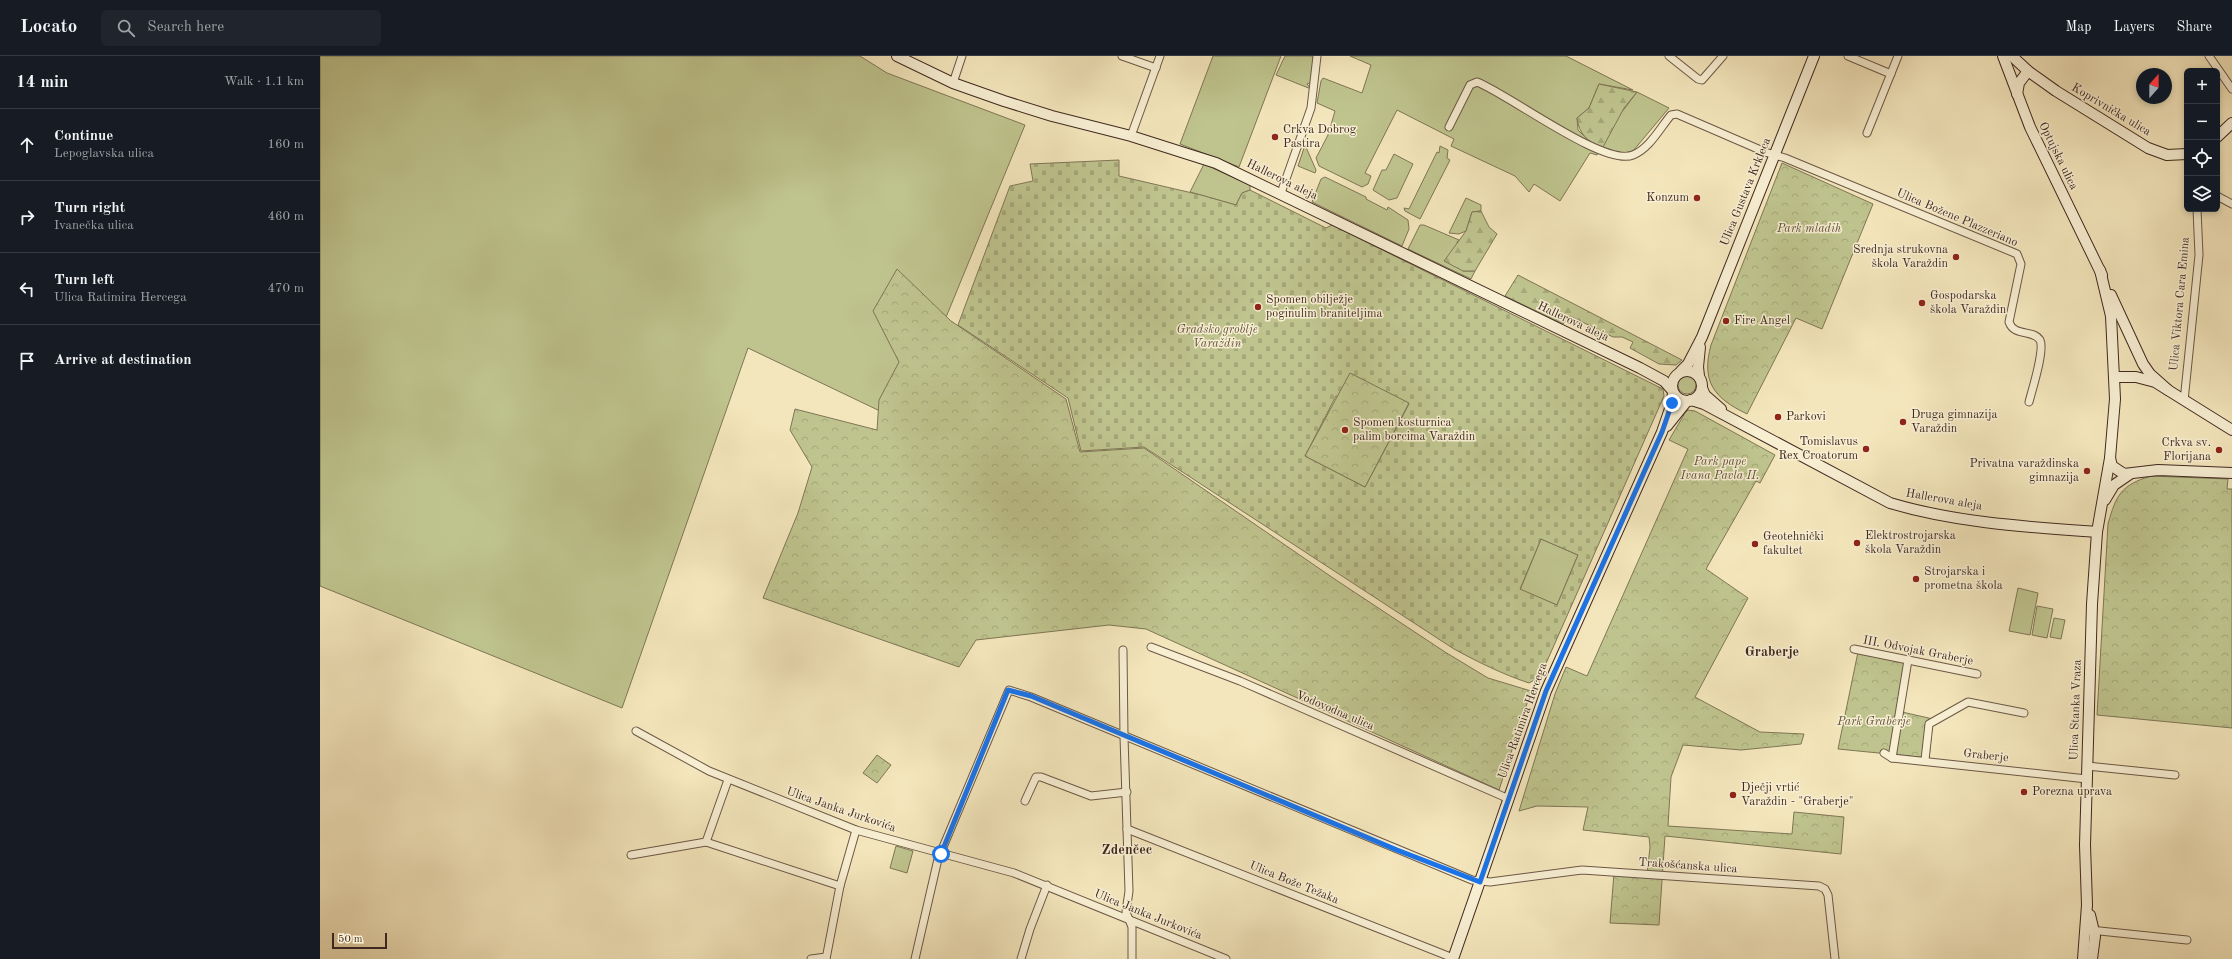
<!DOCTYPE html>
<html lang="en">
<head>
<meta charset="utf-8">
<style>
  :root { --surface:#171b24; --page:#20242c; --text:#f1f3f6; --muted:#9ea1a6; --line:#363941 }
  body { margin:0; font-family:"Old Standard TT",serif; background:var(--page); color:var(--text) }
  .controls { position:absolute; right:12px; top:12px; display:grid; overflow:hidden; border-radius:6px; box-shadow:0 2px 6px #0003 }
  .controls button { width:36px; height:36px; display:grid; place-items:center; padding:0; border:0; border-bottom:1px solid var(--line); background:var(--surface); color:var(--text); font:20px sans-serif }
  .compass { position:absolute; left:1816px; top:12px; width:36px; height:36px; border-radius:50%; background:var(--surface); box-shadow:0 2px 6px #0003; rotate:21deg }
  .scale { position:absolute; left:12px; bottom:10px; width:55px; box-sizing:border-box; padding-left:4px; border:2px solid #3f281f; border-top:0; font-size:11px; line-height:14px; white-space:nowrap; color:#3f281f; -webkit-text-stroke:3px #f8efd3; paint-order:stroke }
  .stop { position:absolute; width:12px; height:12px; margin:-9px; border:3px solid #1a73e8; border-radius:50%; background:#fff }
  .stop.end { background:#1a73e8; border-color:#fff; box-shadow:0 1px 4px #0008 }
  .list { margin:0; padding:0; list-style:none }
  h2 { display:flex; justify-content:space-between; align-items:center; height:52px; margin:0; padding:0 16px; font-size:17px }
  h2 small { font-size:13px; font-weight:400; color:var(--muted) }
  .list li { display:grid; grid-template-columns:26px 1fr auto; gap:12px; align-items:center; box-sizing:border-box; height:72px; padding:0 16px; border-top:1px solid var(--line) }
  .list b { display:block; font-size:15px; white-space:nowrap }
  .list p { margin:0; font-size:13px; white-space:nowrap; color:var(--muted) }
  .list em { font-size:13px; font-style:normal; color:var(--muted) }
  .icon { flex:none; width:22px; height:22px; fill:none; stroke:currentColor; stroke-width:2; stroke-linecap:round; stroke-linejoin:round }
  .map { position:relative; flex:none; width:1912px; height:903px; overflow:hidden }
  header { display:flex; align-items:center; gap:24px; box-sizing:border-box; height:56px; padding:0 20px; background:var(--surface); border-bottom:1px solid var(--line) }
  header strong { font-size:19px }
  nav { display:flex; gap:22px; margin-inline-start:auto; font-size:14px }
  .search { width:280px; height:36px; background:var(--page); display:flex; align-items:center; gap:10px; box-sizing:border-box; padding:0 14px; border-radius:6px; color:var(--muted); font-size:15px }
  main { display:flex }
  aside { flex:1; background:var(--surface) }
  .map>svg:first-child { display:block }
  .green { fill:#bfc48e; stroke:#7f7656 }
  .forest { fill:url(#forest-firs); stroke:#7f7656 }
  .cemetery { fill:url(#cemetery-stones); stroke:#7f7656; fill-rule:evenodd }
  .park { fill:url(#park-crowns); stroke:#7f7656 }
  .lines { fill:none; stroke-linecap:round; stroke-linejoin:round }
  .minor-casing { stroke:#6c5846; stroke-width:9 }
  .secondary-casing { stroke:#3f281f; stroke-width:12 }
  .minor { stroke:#f8efd3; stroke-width:7 }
  .secondary { stroke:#f8efd3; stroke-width:10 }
  .route { stroke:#1a73e8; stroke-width:5 }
  .poi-dot { fill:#8f2418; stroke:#f8efd3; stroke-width:1.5 }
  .labels { text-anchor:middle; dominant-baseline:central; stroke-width:3; stroke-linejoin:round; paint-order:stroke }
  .street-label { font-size:12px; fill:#3f281f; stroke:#f8efd3 }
  .poi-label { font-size:12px; fill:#3f281f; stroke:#f8efd3; text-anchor:start }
  .park-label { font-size:12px; font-style:italic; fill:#5f4f3b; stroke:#f8efd3 }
  .quarter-label { font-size:14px; font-weight:bold; fill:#3f281f; stroke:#f8efd3 }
</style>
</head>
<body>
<header>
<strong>Locato</strong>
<div class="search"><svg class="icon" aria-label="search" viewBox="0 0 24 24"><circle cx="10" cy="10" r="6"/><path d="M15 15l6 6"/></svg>Search here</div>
<nav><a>Map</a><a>Layers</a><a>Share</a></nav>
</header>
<main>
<aside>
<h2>14 min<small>Walk · 1.1 km</small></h2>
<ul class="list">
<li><svg class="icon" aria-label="ahead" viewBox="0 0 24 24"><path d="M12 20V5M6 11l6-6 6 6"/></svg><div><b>Continue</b><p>Lepoglavska ulica</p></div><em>160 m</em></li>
<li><svg class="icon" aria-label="right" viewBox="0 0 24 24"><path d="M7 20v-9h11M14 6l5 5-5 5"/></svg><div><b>Turn right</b><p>Ivanečka ulica</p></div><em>460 m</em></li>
<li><svg class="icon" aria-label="left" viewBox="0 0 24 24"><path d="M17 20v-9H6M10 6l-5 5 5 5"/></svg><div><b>Turn left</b><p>Ulica Ratimira Hercega</p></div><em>470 m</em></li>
<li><svg class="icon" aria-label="arrive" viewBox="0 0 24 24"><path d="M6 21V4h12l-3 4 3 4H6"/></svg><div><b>Arrive at destination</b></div></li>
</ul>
</aside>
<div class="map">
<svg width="1912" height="903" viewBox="0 0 1912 903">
  <defs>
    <pattern id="forest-firs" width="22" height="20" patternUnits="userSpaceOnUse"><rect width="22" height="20" fill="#bfc48e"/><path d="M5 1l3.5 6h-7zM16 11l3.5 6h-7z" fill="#a5a87a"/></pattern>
    <pattern id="cemetery-stones" width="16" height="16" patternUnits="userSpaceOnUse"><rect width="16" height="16" fill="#bfc48e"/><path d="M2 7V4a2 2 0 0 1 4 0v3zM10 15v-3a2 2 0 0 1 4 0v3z" fill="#a5a87a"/></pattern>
    <pattern id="park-crowns" width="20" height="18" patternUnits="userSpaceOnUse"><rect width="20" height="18" fill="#bfc48e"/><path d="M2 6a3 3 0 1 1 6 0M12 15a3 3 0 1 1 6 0" fill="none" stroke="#a5a87a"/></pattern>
  </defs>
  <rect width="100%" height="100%" fill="#f4e6bc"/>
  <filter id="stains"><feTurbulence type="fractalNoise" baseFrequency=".005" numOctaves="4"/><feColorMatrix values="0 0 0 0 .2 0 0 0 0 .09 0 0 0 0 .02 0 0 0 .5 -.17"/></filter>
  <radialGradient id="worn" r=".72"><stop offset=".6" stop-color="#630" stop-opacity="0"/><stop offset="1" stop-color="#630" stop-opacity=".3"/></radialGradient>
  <g class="green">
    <polygon points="0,0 540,0 567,17 705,69 583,366 428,292 302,652 0,530"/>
    <polygon points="893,0 961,0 919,111 860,88"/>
    <polygon points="965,0 994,0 992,26 987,28 991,33 956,19"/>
    <path d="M1030 0H1246L1313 34 1279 28 1269 52 1257 62 1258 74 1272 88 1305 52 1317 36 1349 52 1313 95C1301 99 1294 95 1283 91L1277 99 1270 97 1240 145 1214 128 1209 136 1195 120 1131 90 1134 83 1077 54 1045 117 1051 120 1048 128 1042 131 999 110 996 102 1008 79 1015 55 997 47 1001 25 1003 22 1042 37 1051 9Z"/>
    <polygon points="985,89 996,114 995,117 978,110"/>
    <polygon points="1120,90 1128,94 1127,102 1130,104 1100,163 1085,155 1084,152 1089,153 1117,96 1119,97"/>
    <polygon points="1074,98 1093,108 1077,142 1069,144 1053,134 1062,114 1066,114"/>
    <polygon points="884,108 930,129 930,134 922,137 916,149 870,136"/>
    <polygon points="1005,121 1046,141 1046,143 1067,154 1068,151 1088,164 1089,173 1082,190 992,146 1001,123"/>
    <polygon points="1146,142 1161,149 1161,155 1152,156 1146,175 1139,178 1129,177"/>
    <polygon points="1100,169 1104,169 1139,184 1137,186 1143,215 1155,215 1151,223 1088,193"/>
    <circle cx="1367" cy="329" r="9"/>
    <polygon points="1221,483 1258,499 1237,549 1200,534"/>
    <polygon points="1698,532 1718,537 1710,579 1689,575"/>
    <polygon points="1717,550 1733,553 1727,582 1712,579"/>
    <polygon points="1734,562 1745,564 1741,583 1730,581"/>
    <polygon points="576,790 593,795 587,817 570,812"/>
  </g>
  <g class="forest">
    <path d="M1279 28 1317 36 1304 52 1283 91C1267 86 1259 78 1257 62L1269 52Z"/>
    <polygon points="1161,155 1169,171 1177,178 1155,215 1143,215 1124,205 1146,175 1152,156"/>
    <polygon points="1198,219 1362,304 1356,309 1339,308 1310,292 1313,286 1302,281 1293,281 1250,260 1243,268 1185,240"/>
  </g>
  <path class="cemetery" d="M799 104V120L881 139 916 149 922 137 930 134 1006 172 1012 169 1343 333 1344 340 1220 621 1209 627C1182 618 1158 606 1134 593L824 391 761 395 748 342 638 269 690 130 713 125 710 108ZM1016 340 1089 348 1045 431 985 400ZM1221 483 1258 499 1237 549 1200 533Z"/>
  <g class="park">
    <path d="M1462 107 1553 148 1502 273 1476 262 1427 358C1394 342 1381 326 1391 289Z"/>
    <polygon points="577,213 631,265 746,343 760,396 824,392 1016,524 1125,596 1168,622 1211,635 1179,734 826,573 789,569 656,584 639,611 443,542 478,457 492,411 470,374 475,353 557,374 559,344 579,306 553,255"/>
    <polygon points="1030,317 1089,347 1045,431 985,400"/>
    <polygon points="1368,354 1375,355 1455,399 1440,427 1436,425 1386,513 1428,542 1375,641 1440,676 1484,678 1481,688 1421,694 1363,689 1351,721 1348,770 1472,778 1474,756 1524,761 1521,798 1345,780 1339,869 1290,867 1294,817 1327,818 1330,791 1329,781 1263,774 1268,751 1217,750 1199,755 1235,638 1246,611 1267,620 1368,393 1349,384 1365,357"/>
    <path d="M1831 420 1908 423 1907 433H1912V672L1777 659 1788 468C1796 439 1801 429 1831 420Z"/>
    <polygon points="1538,596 1591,607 1582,656 1613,663 1609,702 1518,693"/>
    <polygon points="557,699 571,709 557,727 543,717"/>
  </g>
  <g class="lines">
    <g class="minor-casing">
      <g id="minor">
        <polyline points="802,0 836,12"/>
        <polyline points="1349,0 1378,23 1382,24 1403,0"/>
        <polyline points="1528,0 1571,18"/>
        <polyline points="1889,0 1912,33"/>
        <polyline points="633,27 642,0"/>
        <path d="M1129 71 1150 29 1157 26C1190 39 1284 111 1313 99 1330 92 1340 72 1351 59L1357 58 1445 96 1465 102 1697 198 1701 208 1689 266C1694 281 1713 273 1720 284 1725 294 1712 334 1709 346"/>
        <polyline points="1547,77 1578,0"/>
        <polyline points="811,80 840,0"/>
        <polyline points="961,137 991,52 997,0"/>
        <polyline points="1897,140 1912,148"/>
        <polyline points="1864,345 1879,199 1877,153"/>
        <polyline points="831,591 920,625 1189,743"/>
        <polyline points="1534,593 1657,618"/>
        <polyline points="803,594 804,681 809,835 806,856 812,871 812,903"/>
        <polyline points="316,675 389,715 536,774 694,817 906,903"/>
        <polyline points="1564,697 1572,702 1767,723"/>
        <polyline points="1572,702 1588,604"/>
        <polyline points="1605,704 1609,668 1648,646 1704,657"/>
        <polyline points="1767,710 1855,719"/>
        <polyline points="705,745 716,721 721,721 771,740 807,736"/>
        <polyline points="807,773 1133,902"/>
        <polyline points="386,786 408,724"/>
        <polyline points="311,799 386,786 520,830"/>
        <polyline points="1770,874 1867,884"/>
        <polyline points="491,903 506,901"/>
        <polyline points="506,903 520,830 536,774"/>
        <polyline points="595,903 618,803 689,634 711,641 1152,824 1170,826 1262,814 1499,830 1505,833 1508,839 1515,903"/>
        <polyline points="701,903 710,873 727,829"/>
      </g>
    </g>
    <g class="secondary-casing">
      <g id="secondary">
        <polyline points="577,0 633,27 684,45 732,60 811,80 896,107 1320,312 1344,325 1352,334"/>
        <polyline points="1683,0 1710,71 1782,219"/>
        <polyline points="1692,0 1708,15 1736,35 1828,92 1847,99 1867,98"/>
        <polyline points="1697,38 1699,27 1708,15"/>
        <polyline points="1897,81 1912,67"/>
        <polyline points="1791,239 1823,308 1830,318 1848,334"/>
        <circle cx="1367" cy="330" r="15"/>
        <polyline points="1361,315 1368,308 1382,281 1494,0"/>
        <polyline points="1379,320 1378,311 1380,291"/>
        <polyline points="1795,321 1816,321 1835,326 1912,374"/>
        <polyline points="1382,332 1385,339 1401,353"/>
        <path d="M1371 344 1384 348 1570 447C1637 467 1708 471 1777 476"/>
        <polyline points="1347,370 1367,345"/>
        <polyline points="1790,402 1792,410 1804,418 1838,414 1912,417"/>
        <polyline points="1785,444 1794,429 1810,418"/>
        <polyline points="1770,859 1775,880 1772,903"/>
        <polyline points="1133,903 1226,635 1342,376 1352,347 1353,336"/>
        <polyline points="1763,903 1767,849 1765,789 1772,548 1777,476 1790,402 1795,343 1791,260 1780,214"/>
      </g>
    </g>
    <use href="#minor" class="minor"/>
    <use href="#secondary" class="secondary"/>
  </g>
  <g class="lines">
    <polyline class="route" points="621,798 688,634 711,640 1077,794 1160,826 1226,635 1342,376 1352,347"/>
  </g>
  <g class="poi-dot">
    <circle cx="955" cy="81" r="4"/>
    <circle cx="1377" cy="142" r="4"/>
    <circle cx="1636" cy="201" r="4"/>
    <circle cx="1602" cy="247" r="4"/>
    <circle cx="938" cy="251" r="4"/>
    <circle cx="1406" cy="265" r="4"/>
    <circle cx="1458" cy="361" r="4"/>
    <circle cx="1583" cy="366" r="4"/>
    <circle cx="1025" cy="374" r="4"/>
    <circle cx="1546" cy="393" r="4"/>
    <circle cx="1899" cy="394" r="4"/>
    <circle cx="1767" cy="415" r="4"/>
    <circle cx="1537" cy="487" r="4"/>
    <circle cx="1435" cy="488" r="4"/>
    <circle cx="1596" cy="523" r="4"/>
    <circle cx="1704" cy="736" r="4"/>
    <circle cx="1413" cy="739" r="4"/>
  </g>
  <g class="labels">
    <g class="street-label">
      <text transform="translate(1791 54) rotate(31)">Koprivnička ulica</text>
      <text transform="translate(1738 100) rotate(64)">Optujska ulica</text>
      <text transform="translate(962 124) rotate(26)">Hallerova aleja</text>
      <text transform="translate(1426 136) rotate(-68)">Ulica Gustava Krkleca</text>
      <text transform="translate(1637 162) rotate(23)">Ulica Božene Plazzeriano</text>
      <text transform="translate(1860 248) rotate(-85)">Ulica Viktora Cara Emina</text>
      <text transform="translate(1253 266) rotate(25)">Hallerova aleja</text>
      <text transform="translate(1624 444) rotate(10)">Hallerova aleja</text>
      <text transform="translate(1598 595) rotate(11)">III. Odvojak Graberje</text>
      <text transform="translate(1756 654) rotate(-88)">Ulica Stanka Vraza</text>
      <text transform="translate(1015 655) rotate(23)">Vodovodna ulica</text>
      <text transform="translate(1203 665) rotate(-70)">Ulica Ratimira Hercega</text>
      <text transform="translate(1666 700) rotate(6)">Graberje</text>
      <text transform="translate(521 754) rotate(19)">Ulica Janka Jurkovića</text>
      <text transform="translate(1368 810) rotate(4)">Trakošćanska ulica</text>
      <text transform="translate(974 827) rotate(22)">Ulica Bože Težaka</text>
      <text transform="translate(828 859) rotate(22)">Ulica Janka Jurkovića</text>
    </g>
    <g class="poi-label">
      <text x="963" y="74">Crkva Dobrog<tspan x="963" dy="14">Pastira</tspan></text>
      <text x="1369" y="142" text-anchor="end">Konzum</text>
      <text x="1628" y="194" text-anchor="end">Srednja strukovna<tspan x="1628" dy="14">škola Varaždin</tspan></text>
      <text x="1610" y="240">Gospodarska<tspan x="1610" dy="14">škola Varaždin</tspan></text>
      <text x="946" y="244">Spomen obilježje<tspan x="946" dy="14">poginulim braniteljima</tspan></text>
      <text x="1414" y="265">Fire Angel</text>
      <text x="1591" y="359">Druga gimnazija<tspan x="1591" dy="14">Varaždin</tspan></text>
      <text x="1466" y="361">Parkovi</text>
      <text x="1033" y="367">Spomen kosturnica<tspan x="1033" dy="14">palim borcima Varaždin</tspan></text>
      <text x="1538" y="386" text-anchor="end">Tomislavus<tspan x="1538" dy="14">Rex Croatorum</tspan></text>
      <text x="1891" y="387" text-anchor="end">Crkva sv.<tspan x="1891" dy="14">Florijana</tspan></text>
      <text x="1759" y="408" text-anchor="end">Privatna varaždinska<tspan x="1759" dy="14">gimnazija</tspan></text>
      <text x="1545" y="480">Elektrostrojarska<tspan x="1545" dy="14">škola Varaždin</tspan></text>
      <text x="1443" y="481">Geotehnički<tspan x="1443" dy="14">fakultet</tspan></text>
      <text x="1604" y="516">Strojarska i<tspan x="1604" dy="14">prometna škola</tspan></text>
      <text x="1421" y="732">Dječji vrtić<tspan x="1421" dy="14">Varaždin - "Graberje"</tspan></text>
      <text x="1712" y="736">Porezna uprava</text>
    </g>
    <g class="park-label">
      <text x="1489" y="173">Park mladih</text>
      <text x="897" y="274">Gradsko groblje<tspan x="897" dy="14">Varaždin</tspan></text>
      <text x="1400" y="406">Park pape<tspan x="1400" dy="14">Ivana Pavla II.</tspan></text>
      <text x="1554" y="666">Park Graberje</text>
    </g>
    <g class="quarter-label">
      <text x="1452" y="596">Graberje</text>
      <text x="807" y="794">Zdenčec</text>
    </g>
  </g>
  <rect width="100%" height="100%" filter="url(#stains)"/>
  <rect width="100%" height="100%" fill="url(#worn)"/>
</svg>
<div class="controls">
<button>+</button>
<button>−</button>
<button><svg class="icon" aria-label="locate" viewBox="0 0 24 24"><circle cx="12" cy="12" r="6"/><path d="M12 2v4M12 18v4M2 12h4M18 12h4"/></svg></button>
<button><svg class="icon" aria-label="layers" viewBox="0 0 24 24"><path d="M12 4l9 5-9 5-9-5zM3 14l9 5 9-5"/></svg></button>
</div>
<svg class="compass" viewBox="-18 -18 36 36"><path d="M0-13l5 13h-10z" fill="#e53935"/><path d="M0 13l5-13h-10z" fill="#9ea1a6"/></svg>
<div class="scale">50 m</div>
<div class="stop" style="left:621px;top:798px"></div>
<div class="stop end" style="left:1352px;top:347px"></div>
</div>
</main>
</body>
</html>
